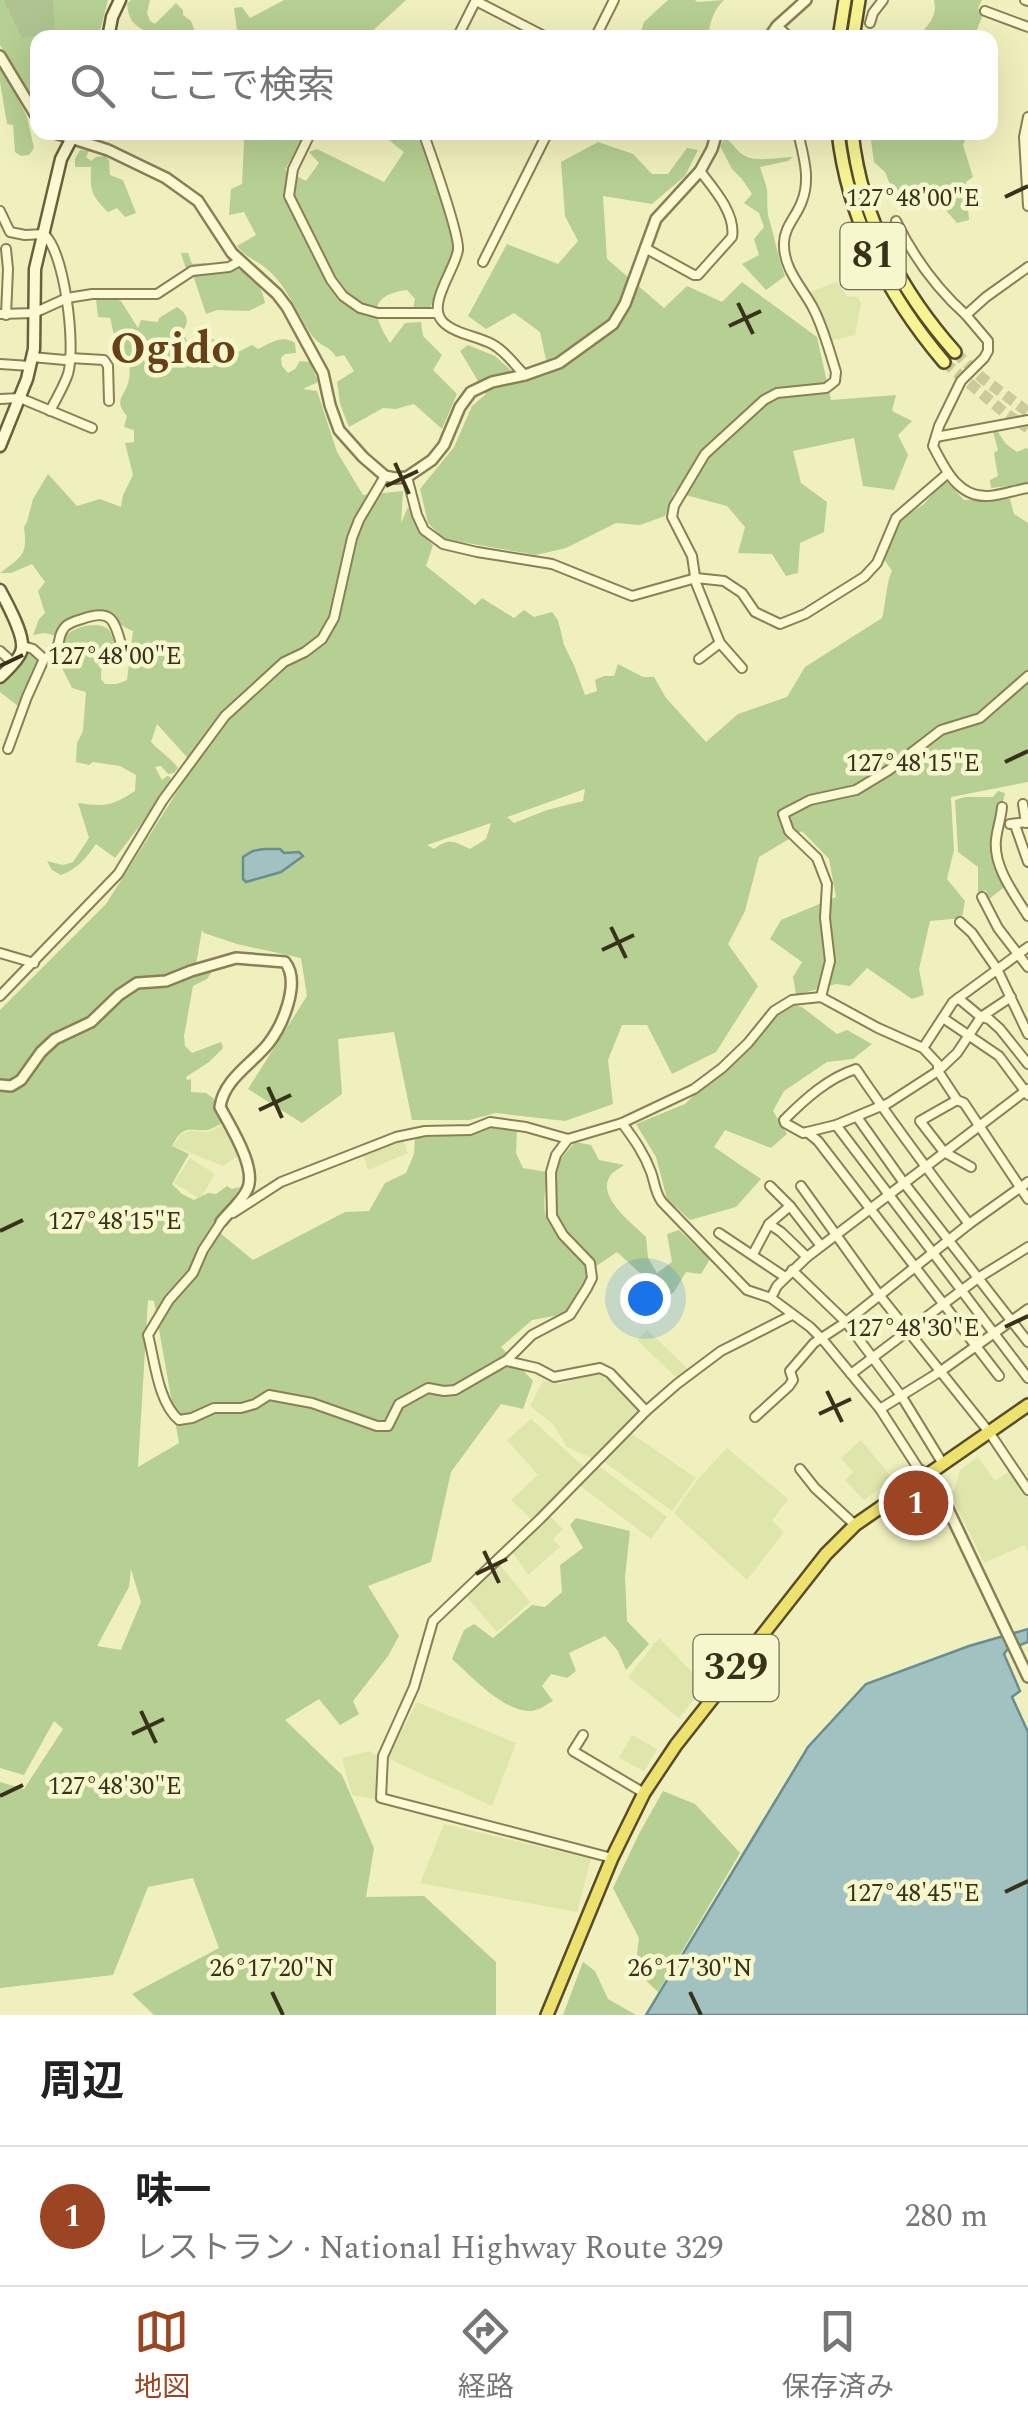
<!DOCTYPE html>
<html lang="ja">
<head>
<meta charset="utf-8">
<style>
  :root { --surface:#fff; --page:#f6f6f6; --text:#222; --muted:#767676; --line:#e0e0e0; --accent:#9c4522 }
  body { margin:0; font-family:Spectral,"Noto Sans JP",serif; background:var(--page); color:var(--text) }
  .you { position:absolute; left:645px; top:1298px; width:35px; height:35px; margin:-25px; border:8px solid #fff; border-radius:50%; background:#1a73e8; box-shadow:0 0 0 15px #1a73e833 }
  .badge { display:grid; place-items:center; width:65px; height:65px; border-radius:50%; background:var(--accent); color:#fff; font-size:32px; font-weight:700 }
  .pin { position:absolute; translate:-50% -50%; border:5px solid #fff; box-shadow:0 2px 10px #0006 }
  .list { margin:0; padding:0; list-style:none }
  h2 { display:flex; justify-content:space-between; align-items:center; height:130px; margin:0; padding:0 40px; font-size:42px }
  h2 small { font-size:32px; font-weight:400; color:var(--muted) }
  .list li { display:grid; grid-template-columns:65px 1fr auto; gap:30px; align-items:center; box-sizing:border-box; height:140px; padding:0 40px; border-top:2px solid var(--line) }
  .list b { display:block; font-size:38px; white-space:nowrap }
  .list p { margin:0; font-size:32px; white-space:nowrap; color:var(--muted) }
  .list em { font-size:32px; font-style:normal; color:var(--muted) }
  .icon { flex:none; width:55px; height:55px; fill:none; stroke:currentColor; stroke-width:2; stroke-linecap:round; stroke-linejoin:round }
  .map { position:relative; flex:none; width:1028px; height:2015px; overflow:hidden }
  .search { position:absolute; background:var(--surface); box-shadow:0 10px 40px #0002; left:30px; right:30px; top:30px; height:110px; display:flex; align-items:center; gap:25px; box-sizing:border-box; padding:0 35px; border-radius:20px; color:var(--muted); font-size:38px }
  .sheet { height:270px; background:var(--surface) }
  nav { display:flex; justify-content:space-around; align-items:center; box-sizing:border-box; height:140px; border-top:2px solid var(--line); background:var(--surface); font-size:28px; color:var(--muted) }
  nav a { display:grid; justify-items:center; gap:5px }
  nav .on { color:var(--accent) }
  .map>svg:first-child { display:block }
  .farmland { fill:#dfe6ab }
  .green { fill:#b6cf92; fill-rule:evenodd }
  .cemetery { fill:#afc392 }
  .water { fill:#a2c2c1; stroke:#698e90; stroke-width:2.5 }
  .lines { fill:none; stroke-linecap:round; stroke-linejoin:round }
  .primary-tunnel { stroke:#cbca9d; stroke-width:11; stroke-dasharray:11 5.5; stroke-linecap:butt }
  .minor-casing { stroke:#8a8056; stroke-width:12 }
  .tertiary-casing { stroke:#8a8056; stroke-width:14 }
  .secondary-casing { stroke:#6b6139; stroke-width:15 }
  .primary-casing { stroke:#574c2b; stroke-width:16 }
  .trunk-casing { stroke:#574c2b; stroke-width:16 }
  .minor { stroke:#fbfad2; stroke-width:8 }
  .tertiary { stroke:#fbfad2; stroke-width:9 }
  .secondary { stroke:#fbfad2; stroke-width:10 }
  .primary { stroke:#f7f593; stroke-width:11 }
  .trunk { stroke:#eee26e; stroke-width:11 }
  .ticks { fill:none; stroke:#38321b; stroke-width:4 }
  .labels { text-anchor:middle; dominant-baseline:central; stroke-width:9; stroke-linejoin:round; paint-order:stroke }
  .shield { fill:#f7f7ce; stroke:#716d51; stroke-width:2.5 }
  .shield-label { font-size:38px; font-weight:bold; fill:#38321b }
  .quarter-label { font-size:45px; font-weight:bold; fill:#674018; stroke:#f7f7ce }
  .ticks-label { font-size:25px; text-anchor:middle; fill:#38321b; stroke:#f7f7ce; stroke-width:9; stroke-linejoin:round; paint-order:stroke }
</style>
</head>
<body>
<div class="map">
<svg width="1028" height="2015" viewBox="0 0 1028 2015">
  <rect width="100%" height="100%" fill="#f0f0be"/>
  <g class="farmland">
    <polygon points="837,282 847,296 858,297 861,304 855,335 828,341 807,293"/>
    <polygon points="223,1124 239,1155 223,1166 173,1146 181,1134 190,1131 209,1132"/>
    <polygon points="403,1140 408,1153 368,1170 363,1155"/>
    <polygon points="190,1158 215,1174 200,1199 174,1183"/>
    <polygon points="647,1330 689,1370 678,1379 637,1340"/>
    <polygon points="603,1374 641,1411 592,1458 567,1447 553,1424 530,1406 543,1381 560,1384 587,1375"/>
    <polygon points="531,1419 584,1467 532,1520 511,1500 538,1475 507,1440"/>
    <polygon points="632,1434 696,1478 672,1511 603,1461"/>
    <polygon points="861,1440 893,1479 864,1500 845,1480 853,1472 841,1458"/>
    <polygon points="727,1448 788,1499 772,1521 784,1532 747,1580 674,1513 698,1479"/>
    <polygon points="978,1457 995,1481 1010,1471 1028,1498 1028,1551 1024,1545 984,1563 952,1497 960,1470"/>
    <polygon points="599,1466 667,1517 651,1539 579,1485"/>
    <polygon points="548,1514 563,1529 553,1539 560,1547 528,1575 511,1550"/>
    <polygon points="501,1566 530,1602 497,1632 466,1596"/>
    <polygon points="659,1638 705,1685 679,1718 628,1677"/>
    <polygon points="417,1702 516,1743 492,1806 387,1758"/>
    <polygon points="632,1735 657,1749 644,1771 619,1758"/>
    <polygon points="369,1751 377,1756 375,1799 352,1795 342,1758"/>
    <polygon points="444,1824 591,1859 577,1912 420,1883"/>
  </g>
  <g class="green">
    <polygon points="0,0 13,0 10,2 8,9 30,36 41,34 52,25 51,2 54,0 108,0 99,35 85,38 38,38 37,107 0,45"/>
    <path d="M131 0H150L147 13 150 21 155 24 176 3 183 10V15L191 21 197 37H144L145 31C132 23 129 20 127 4Z"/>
    <polygon points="284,0 406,0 366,37 238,37 234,8 242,7 250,18"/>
    <path d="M668 0H695L697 2 724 0C713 10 710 23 708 37H639L644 22Z"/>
    <path d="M934 0H982L978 8 982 17 974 37H917C928 26 938 16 934 0Z"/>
    <polygon points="0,62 27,117 34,148 29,155 21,156 15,152 13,125 7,124 0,82"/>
    <path d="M242 133H305L285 170 306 181 319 163 309 152 317 149 384 182 404 152 380 133H417L453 237 454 248 429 310 413 309 415 299 407 290C368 295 372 315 390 343L405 323 421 322 423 336 442 355 433 370 457 394 442 429 414 404 396 409 383 408 349 427 340 404 337 382 354 371 344 355 336 357C330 346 320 346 313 337 298 316 288 287 268 270 257 260 247 259 237 246L256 235 244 212 229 215 231 189 242 184 244 142Z"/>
    <polygon points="870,133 968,133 963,145 973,177 966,182 969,220 957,223 937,200 914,205 897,202 885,172 874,162"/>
    <path d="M725 138C733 143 736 150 743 155 755 163 779 157 793 157L788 161 760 167C762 174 766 183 767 190 768 201 766 212 770 222 775 239 778 258 785 276L766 290 742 264 759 255 754 239 764 227 759 213 744 203 752 194 742 179 732 169 720 146Z"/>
    <polygon points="598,142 633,154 652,174 668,174 687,148 698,150 685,176 652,204 603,196 607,259 664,308 687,286 722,302 742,282 817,337 831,400 896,395 892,411 912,421 898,435 908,455 894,490 863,486 854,438 793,451 801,483 827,502 824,532 800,543 798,573 786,576 772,554 738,553 745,527 727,506 674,492 665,516 640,525 616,523 566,548 536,555 444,539 428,523 420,489 454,447 472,406 486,394 460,351 468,345 495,356 524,382 549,374 540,332 514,313 486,329 468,316 507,244 558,264 578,241 565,216 561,162"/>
    <path d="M80 150 89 151 86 157 91 161 96 157 105 156 109 160 110 175 123 180 136 213 125 217 117 208 108 212C91 195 90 191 91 167H75V159Z"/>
    <path d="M181 253H188L192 264 205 263 211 269C219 269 230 267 238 269 253 274 263 289 265 303L249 311 217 310 206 314 193 275 186 269Z"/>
    <path d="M110 298 121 301 138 328 141 320 158 322 159 318 177 307C188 314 190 322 182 332L188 342H203L206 349 211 339 217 340 220 347 216 356 217 362 224 367 232 362 238 352 252 345 258 349C271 343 282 334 295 343L296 353 285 354 281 358 282 366 288 373 295 369 300 361 310 362 318 382 303 389 317 391 337 452 363 495 403 491 401 523 408 507 421 533 433 545 426 566 475 605 482 598 514 618 524 610 534 617 552 612 558 620 564 645 574 665 585 695 597 691 595 680 604 676H614L618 664 643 677H654L666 698 706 742 738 714 787 697 805 667 882 618C886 604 886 582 892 571L884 559 898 521 924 504 945 480 964 500 1010 499 1014 514 1028 523V782L951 797 954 850 947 879 965 901 962 918 930 921 919 969 924 995 912 999 867 968 850 986 836 984 796 995 793 977 802 962 770 939 781 920 836 897 829 859 802 831 759 857 745 911 728 944 758 986 716 1052 672 1074 647 1025H622L608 1060 613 1104 565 1121 496 1113 469 1120H412L394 1032 338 1039 342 1094 302 1123 248 1089 307 996 301 958 237 944 204 933 202 930 195 970 210 967 211 973 207 979 193 986 184 1036 185 1046 192 1053 221 1042 223 1048 209 1062 186 1077 187 1080 191 1079V1092L206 1093 213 1098 224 1122C220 1124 212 1129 208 1130 189 1132 184 1123 172 1146L189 1154 172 1184 182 1194 194 1200 208 1193 216 1194 227 1186 232 1189 240 1187 214 1228 253 1260 345 1212 369 1211 385 1183 406 1173 414 1154 415 1138 469 1134 491 1125 517 1130 516 1153 523 1168 547 1172C546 1184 543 1201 545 1213 550 1234 579 1251 589 1272L565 1314 532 1320 501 1347 533 1381 523 1409 501 1404 451 1472 431 1562 368 1586 399 1636 388 1656 353 1701 359 1714 340 1725 319 1699 285 1720 342 1775 374 1848 366 1897 424 1896 496 1962V2015H154L132 1994 219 1948 193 1878 148 1887 113 1975 0 1988V1782L24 1789 63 1729 54 1721 24 1775 0 1768V1010L106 904 194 765 157 724 151 742C160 752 170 757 178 768L174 773 168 774 161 766 155 767 162 780 167 776 170 777 172 784 115 858 96 844C86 858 78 869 61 875L52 870 47 861 63 865 73 862 89 838 78 803C105 807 112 806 135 791L136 775 120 766 93 762 89 765 76 762 77 743 83 731 86 692 72 688 62 668 56 665 53 660C61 652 58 648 63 639 70 628 97 620 108 629 111 632 113 638 114 643 101 652 102 664 101 679L105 684H117L127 680 133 631C121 627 114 617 102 611 86 615 64 621 56 636L45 633 33 635 39 619 45 613 38 591 45 582 32 564 11 573H0C21 557 28 556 24 527L27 522 33 499 48 474 77 506 100 499 121 507 123 495 133 475 125 443 134 442V430L124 427 127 416C112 399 126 397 129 379 133 358 118 351 114 334 112 329 112 323 110 318L98 317 96 299ZM585 789 583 801 547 810 514 823 507 817ZM491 823 486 839 470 849C455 842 449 837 434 849L427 845ZM148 1300 154 1301 179 1443 138 1467ZM131 1569 141 1602 121 1650 97 1646 129 1587Z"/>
    <polygon points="993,432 998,432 1006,444 1017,452 1026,448 1028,449 1028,484 991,488 990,480 998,476 994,453 998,450"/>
    <polygon points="27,652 36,657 40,662 18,706 0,692 0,685"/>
    <polygon points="998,791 1005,793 993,842 1007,885 989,899 986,890 978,893 978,867 958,852 955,800 965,797 993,797"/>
    <polygon points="794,1005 802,1007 837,1034 847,1030 872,1044 853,1059 827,1062 784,1091 773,1111 787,1134 771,1148 725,1130 714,1147 761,1179 736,1207 690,1220 667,1199 656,1157 636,1124 685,1104 778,1015"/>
    <path d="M575 1142 591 1145 599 1160 624 1165C619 1169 613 1171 610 1176 596 1197 633 1224 646 1237L648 1258 657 1273 672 1262 667 1234 679 1230 710 1259 701 1274 686 1272 674 1292 659 1303 651 1283 617 1252 595 1267 586 1252 565 1230 555 1215 556 1165Z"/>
    <path d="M576 1518 630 1531 625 1577 627 1621 649 1644 626 1670 618 1651 605 1636 569 1653 576 1671 567 1678 551 1674 542 1686 553 1701C547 1704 538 1711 531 1711 505 1713 470 1675 452 1659L464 1630 474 1624 493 1638 532 1605 545 1607 562 1592 560 1565 583 1548 570 1525Z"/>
    <polygon points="663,1791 695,1804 740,1853 658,1992 635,1970 639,1938 613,1888 640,1832"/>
    <polygon points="583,1962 595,1971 608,1999 636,2015 563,2015"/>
  </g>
  <polygon class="cemetery" points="4,0 53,0 55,32 22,38"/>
  <g class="water">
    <polygon points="264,849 280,849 284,853 299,852 303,856 281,872 246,882 243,879 243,857 253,851"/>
    <polygon points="1028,1629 1028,1642 1007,1650 1004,1654 1020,1691 1012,1697 1028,1732 1028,2015 646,2015 808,1747 866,1684 969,1646"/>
  </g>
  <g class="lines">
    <g class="primary-tunnel">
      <polyline points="955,352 982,378 1028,412"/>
      <polyline points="944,362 1005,413 1028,428"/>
    </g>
    <g class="minor-casing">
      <g id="minor">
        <polyline points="1025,0 1028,1"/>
        <polyline points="476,1 548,38"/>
        <polyline points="985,11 1028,27"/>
        <polyline points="870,23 873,13 883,0"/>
        <polyline points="777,26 790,38"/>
        <polyline points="457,38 476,0"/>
        <polyline points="595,38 614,0"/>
        <polyline points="1028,117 1024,137 1028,206"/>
        <polyline points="311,132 293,169 289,196 331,280 343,296 360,308 378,313 437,313"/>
        <path d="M423 132C430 152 460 235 458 250 455 270 426 305 443 322 455 334 477 336 492 344 507 352 513 364 525 375"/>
        <path d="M0 211 10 232 25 235 44 234C65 253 76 346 68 374 64 386 56 399 50 411"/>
        <path d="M896 221C913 256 937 289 966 315"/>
        <path d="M645 248 694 275H698L732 237C736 214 714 189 700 171"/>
        <polyline points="483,262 548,132"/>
        <path d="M1028 267 986 297 966 315 988 341V351L984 358 961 381 939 426 933 446C945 469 958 498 989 496 1002 495 1015 490 1028 488"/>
        <polyline points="0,314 34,313 67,298 92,294 157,294 192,271 229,267 240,261"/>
        <polyline points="6,315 8,269 6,249"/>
        <polyline points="32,357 65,360 70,358 104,360 108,366 109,401"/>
        <polyline points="0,364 30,366"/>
        <polyline points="0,399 20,398 92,428"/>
        <polyline points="936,437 1028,420"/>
        <polyline points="407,477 417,515 424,530 443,544 477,552 552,564 632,596 696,578 724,581 742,593 755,612 780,624 805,614 864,577 877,563 896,518 947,474"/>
        <polyline points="0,651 13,663"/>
        <path d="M44 659C67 647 53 639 66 626 71 622 76 621 82 619 110 609 114 618 121 644"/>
        <polyline points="699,659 720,643"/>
        <path d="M742 668 720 643 696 583 692 556 672 517 674 506 705 454 764 400 777 393 826 388 835 381 836 372C829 350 823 326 812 306 801 286 783 268 784 243 784 227 797 216 802 201 811 178 803 155 798 132"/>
        <polyline points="8,749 27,697 44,659 33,649 23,646"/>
        <polyline points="1023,804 1026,823"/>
        <path d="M1002 807C1001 819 997 829 996 840 993 867 1015 895 1028 916"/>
        <polyline points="1010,824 1028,822"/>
        <polyline points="1015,825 1028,862"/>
        <polyline points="982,897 998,928 1028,967"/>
        <polyline points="960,922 972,933 997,969 1028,1034"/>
        <polyline points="0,953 34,963"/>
        <polyline points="0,996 118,874 163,800 225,716 284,662 305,652 322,639 334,618 352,538 359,520 385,476"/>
        <polyline points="821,997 830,961 825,918 827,884 817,858 789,831 783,814 810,800 856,790 889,770 941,730 980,718 1028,676"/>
        <polyline points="958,998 981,1017 989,1019 1000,1029 1028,1064"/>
        <polyline points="943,1018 999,1056 1028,1095"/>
        <polyline points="923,1048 953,1002 1028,947"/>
        <polyline points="957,1100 920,1121 944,1152 971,1167"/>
        <polyline points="857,1117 904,1183 1028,1342"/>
        <path d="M622 1123C634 1139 644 1153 651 1172 655 1183 655 1193 662 1202L747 1290 771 1298 810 1327 823 1340 880 1409 918 1468 927 1474"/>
        <polyline points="836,1125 1028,1378"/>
        <polyline points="807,1132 818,1141 999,1376"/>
        <polyline points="770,1186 790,1206 821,1246"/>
        <polyline points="801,1186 880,1296 989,1432 1028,1490"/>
        <polyline points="233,1213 281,1182 396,1137 425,1131 470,1130 490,1122 526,1127 568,1139 622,1123 694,1089 722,1068 748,1043 774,1011 792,1000 821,997 878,1028 923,1048 938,1064 938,1071 957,1100 964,1103 1028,1199"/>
        <path d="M222 1221 203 1250 193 1273 169 1300 148 1335C155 1362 158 1402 179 1420L192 1418 214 1408H241L255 1404 269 1395 312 1403 377 1426H388L399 1404 428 1388 444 1391 455 1390 507 1360 532 1335 570 1315 587 1288 592 1278 590 1263 563 1235 552 1216 551 1172 556 1155 568 1139"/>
        <polyline points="769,1224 781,1232 807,1257"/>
        <path d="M969 1224C930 1173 892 1122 856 1069 828 1078 805 1099 784 1120L785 1123 803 1133 836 1125 881 1106 887 1104 938 1071 957 1053 981 1017 1011 997"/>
        <polyline points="719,1233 785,1277"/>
        <polyline points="753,1254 769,1224 790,1206"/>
        <polyline points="792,1270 846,1322 902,1397 943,1464"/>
        <polyline points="771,1298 777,1286 807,1257 1028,1089"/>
        <polyline points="507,1361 537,1368 554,1377 600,1368 610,1373 646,1411"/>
        <polyline points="851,1374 978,1278 1028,1247"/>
        <polyline points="880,1409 941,1371 1028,1309"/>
        <polyline points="755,1417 789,1386 793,1380 790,1371 814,1343 846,1322 969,1224 1028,1182"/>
        <polyline points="800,1469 815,1488 855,1525"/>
        <polyline points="583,1735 573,1751 644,1793"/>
        <polyline points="612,1858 381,1798 383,1756 414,1687 433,1621 540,1519 646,1411 677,1384 721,1351 792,1315"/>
      </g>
    </g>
    <g class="tertiary-casing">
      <g id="tertiary">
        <polyline points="769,38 777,26 806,0"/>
        <polyline points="0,56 38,119"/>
        <polyline points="52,132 108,150 166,178 198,201 232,253 277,294 287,307 323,373 330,405 339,430 363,457 385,476 395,478 407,477 432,460 444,445 460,407 471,392 492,382 525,375 559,363 613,324 625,304 656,219 700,171 712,149 717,132"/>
        <path d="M0 1085 11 1086 21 1080 41 1052 55 1039 91 1022 119 995 137 983 166 981 191 971 236 958 285 962C301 982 283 1025 268 1044 252 1064 224 1079 220 1107 230 1126 258 1169 247 1190 241 1202 229 1212 221 1222"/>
        <polyline points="927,1474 938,1488 1028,1677"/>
      </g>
    </g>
    <g class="secondary-casing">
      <g id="secondary">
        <polyline points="108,38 112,17 120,0"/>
        <polyline points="0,446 27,379 34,349 35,269 61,159 75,132"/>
        <path d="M0 590C7 604 27 638 21 652 18 661 7 670 0 677"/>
      </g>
    </g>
    <g class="primary-casing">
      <g id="primary">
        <polyline points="839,38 845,0"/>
        <polyline points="853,38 859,0"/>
        <path d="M838 132C848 220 888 296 944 362"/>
        <path d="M852 132C861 217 899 289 955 352"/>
      </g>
    </g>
    <g class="trunk-casing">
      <polyline id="trunk" points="547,2015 612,1858 644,1793 676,1745 826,1554 855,1525 1028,1405"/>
    </g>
    <use href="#minor" class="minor"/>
    <use href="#tertiary" class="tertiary"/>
    <use href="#secondary" class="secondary"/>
    <use href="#primary" class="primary"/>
    <use href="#trunk" class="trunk"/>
  </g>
  <path class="ticks" d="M1005 197 1028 186M738 303 753 334M729 326 761 311M395 463 409 494M386 486 418 471M0 666 23 655M1005 762 1028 751M611 927 626 958M602 950 634 935M268 1087 282 1118M259 1110 291 1095M0 1231 23 1220M1005 1327 1028 1316M827 1391 842 1422M819 1414 851 1399M484 1551 499 1583M476 1574 507 1559M141 1711 156 1743M132 1734 164 1719M0 1796 23 1785M1005 1892 1028 1881M272 1992 283 2015M690 1992 701 2015"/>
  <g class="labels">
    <g class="shield">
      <rect x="840.5" y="223" width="65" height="66" rx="8"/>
      <rect x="693.5" y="1635" width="85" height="66" rx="8"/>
    </g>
    <g class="shield-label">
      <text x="873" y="256">81</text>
      <text x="736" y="1668">329</text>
    </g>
    <g class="quarter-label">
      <text x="173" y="349">Ogido</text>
    </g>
  </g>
  <g class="ticks-label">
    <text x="913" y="206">127°48'00"E</text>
    <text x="115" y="664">127°48'00"E</text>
    <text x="913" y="771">127°48'15"E</text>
    <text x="115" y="1229">127°48'15"E</text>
    <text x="913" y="1336">127°48'30"E</text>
    <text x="115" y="1794">127°48'30"E</text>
    <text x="913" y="1901">127°48'45"E</text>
    <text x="690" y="1976">26°17'30"N</text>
    <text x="272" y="1976">26°17'20"N</text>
  </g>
</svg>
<div class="you"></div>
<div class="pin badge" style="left:916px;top:1503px">1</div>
<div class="search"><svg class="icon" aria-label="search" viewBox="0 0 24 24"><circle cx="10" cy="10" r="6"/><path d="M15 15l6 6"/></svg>ここで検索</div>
</div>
<section class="sheet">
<h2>周辺<small></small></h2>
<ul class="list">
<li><span class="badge">1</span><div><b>味一</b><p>レストラン · National Highway Route 329</p></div><em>280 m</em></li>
</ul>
</section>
<nav>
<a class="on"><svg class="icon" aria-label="map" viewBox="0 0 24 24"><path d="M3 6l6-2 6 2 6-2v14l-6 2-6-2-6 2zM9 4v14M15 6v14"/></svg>地図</a>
<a><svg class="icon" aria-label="directions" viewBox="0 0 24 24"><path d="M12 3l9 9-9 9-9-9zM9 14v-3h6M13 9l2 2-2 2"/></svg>経路</a>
<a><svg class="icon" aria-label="saved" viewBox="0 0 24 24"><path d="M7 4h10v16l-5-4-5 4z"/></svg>保存済み</a>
</nav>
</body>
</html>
